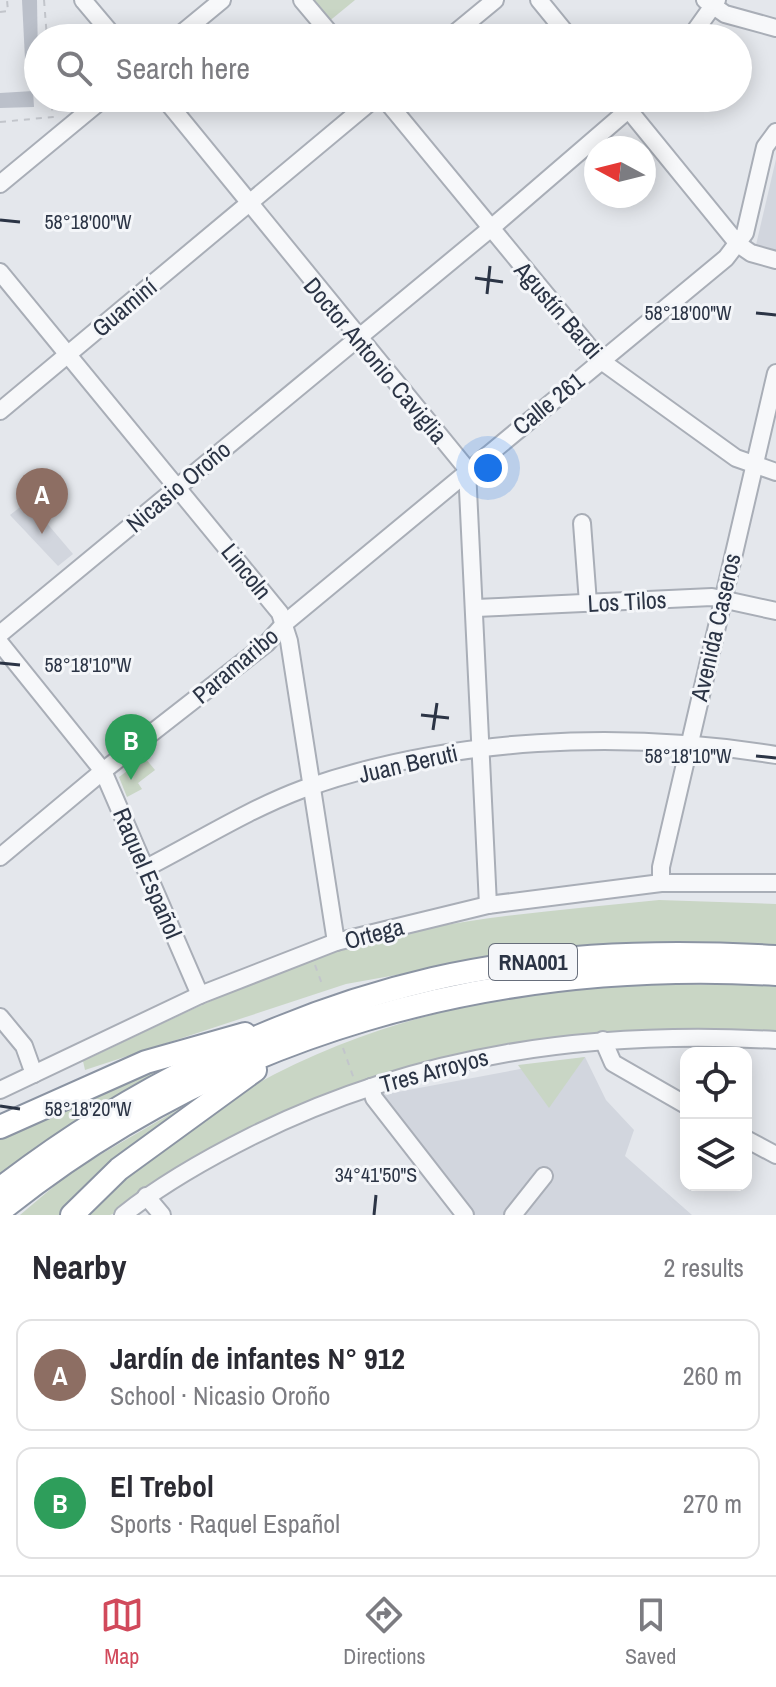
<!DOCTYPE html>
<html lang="en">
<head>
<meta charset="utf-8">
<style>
  :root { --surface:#fff; --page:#f2f2f3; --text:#2b2b33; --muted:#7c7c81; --line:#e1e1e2; --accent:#d1495b }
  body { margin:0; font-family:"Archivo Narrow",sans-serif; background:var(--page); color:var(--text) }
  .controls { position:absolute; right:24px; bottom:24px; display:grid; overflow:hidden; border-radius:16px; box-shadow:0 4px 20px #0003 }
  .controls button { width:72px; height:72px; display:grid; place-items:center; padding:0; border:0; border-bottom:2px solid var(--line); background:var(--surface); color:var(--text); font:40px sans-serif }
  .compass { position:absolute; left:584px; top:136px; width:72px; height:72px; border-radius:50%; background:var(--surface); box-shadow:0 4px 20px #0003; rotate:277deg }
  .you { position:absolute; left:488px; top:468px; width:28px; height:28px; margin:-20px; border:6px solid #fff; border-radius:50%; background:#1a73e8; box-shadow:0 0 0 12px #1a73e833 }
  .badge { display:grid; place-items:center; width:52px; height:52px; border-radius:50%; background:var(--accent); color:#fff; font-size:26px; font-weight:700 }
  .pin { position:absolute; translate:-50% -66px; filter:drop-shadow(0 2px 4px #0008) }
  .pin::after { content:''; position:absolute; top:42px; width:28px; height:24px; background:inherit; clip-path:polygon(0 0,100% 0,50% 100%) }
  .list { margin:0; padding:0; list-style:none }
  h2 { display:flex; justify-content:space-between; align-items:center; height:104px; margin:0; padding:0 32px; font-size:34px }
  h2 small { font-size:26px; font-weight:400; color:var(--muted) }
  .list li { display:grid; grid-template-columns:52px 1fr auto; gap:24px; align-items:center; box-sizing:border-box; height:112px; margin:0 16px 16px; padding:0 16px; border:2px solid var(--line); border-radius:16px }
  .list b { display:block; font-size:30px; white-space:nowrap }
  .list p { margin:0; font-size:26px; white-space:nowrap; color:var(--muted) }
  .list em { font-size:26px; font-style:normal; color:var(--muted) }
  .icon { flex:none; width:44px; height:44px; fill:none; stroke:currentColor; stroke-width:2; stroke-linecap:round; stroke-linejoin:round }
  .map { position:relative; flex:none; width:776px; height:1215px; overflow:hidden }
  .search { position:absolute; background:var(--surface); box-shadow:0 4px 20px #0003; left:24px; right:24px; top:24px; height:88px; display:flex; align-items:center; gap:20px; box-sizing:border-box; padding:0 28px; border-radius:44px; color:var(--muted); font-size:30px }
  .sheet { height:360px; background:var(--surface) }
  nav { display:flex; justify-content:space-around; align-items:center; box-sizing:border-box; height:112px; border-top:2px solid var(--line); background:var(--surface); font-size:22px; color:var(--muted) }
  nav a { display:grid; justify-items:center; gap:4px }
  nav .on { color:var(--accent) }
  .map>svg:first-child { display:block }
  .built { fill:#d2d6de }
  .green { fill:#c9d6c5 }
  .building { fill:#bbc0ca }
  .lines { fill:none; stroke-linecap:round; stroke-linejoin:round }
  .minor-casing { stroke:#a9aeb7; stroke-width:20 }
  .highway-casing { stroke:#8b94a3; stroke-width:26 }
  .path { stroke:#c2c5cb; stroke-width:2; stroke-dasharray:6 6; stroke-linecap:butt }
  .minor { stroke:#f7f8fa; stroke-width:16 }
  .highway { stroke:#fff; stroke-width:22 }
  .ticks { fill:none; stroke:#2b3445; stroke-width:3 }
  .labels { text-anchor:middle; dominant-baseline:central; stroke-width:6; stroke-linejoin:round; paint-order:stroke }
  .shield { fill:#f4f6f9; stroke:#676e7b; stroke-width:2 }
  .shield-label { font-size:22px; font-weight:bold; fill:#2b3445 }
  .street-label { font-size:24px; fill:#2b3445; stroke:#f4f6f9 }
  .ticks-label { font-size:20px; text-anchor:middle; fill:#2b3445; stroke:#f4f6f9; stroke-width:6; stroke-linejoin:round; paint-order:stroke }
</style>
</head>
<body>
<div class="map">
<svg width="776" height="1215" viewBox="0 0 776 1215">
  <rect width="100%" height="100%" fill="#e4e7ec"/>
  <g class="built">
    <polygon points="776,159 776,250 756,245"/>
    <polygon points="28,501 73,554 58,566 10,515"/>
    <polygon points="585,1057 606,1100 634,1130 625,1156 692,1215 468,1215 376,1096"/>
  </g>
  <g class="green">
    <polygon points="308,0 355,0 327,23"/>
    <polygon points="145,758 155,770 138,783 142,789 127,797 119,777"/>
    <path d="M659 900 776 904V949L663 943 513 954 346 984 85 1070 83 1061C167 1022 252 978 340 950 443 918 553 911 659 900Z"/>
    <path d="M752 984 776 987V1031C625 1023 475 1037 333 1091 271 1114 211 1150 154 1183 140 1191 125 1211 110 1215 101 1215 88 1215 79 1215 225 1078 372 1013 570 989 629 982 692 986 752 984Z"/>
    <polygon points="585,1057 549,1108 518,1065"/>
    <polygon points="194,1058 0,1182 0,1133 108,1085"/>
    <polygon points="203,1095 65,1215 20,1215 72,1171"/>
  </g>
  <g class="building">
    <polygon points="22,0 37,0 38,59 25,59"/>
    <polygon points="33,91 34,107 0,108 0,93"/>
  </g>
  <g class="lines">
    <g class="minor-casing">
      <g id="minor">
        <polyline points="83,0 115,38"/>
        <polyline points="302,0 334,38"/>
        <polyline points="539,0 570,38"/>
        <polyline points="705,0 725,14 776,28"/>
        <polyline points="176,38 222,0"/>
        <polyline points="449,38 495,0"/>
        <polyline points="690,38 717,0"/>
        <polyline points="164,98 467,469 488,905"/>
        <polyline points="384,98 600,360 736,458 776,472"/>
        <polyline points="619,98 738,244 751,253 776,260"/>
        <polyline points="0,184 104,98"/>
        <polyline points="0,272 280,613 289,641 336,942"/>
        <polyline points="0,411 375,98"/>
        <polyline points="582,523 588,603"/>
        <polyline points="476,608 712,597 776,611"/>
        <polyline points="0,634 490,229 642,98"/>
        <polyline points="0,643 103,771 200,995"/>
        <polyline points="0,857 103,771 267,643 285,623 726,258 745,233 765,147 776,132"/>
        <path d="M146 868C197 842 249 809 303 789 450 737 623 730 776 755"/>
        <polyline points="661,883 661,867 776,373"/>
        <polyline points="0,1017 24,1046 34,1074"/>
        <polyline points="603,1040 613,1063 686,1105"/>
        <polyline points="371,1087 374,1098 465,1215"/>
        <polyline points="0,1090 200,995 336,942 488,905 661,883 776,883"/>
        <polyline points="746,1139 776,1155"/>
        <polyline points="146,1196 162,1215"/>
        <path d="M123 1215C163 1183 206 1159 252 1136 419 1053 591 1030 776 1040"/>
        <polyline points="513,1215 544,1176"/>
      </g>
    </g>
    <g class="highway-casing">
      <g id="highway">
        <polyline points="0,1127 146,1062 245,1034"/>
        <path d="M0 1189C125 1092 278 1015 433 979 543 954 663 950 776 957"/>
        <path d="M0 1211C222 1032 494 958 776 974"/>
        <polyline points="72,1215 119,1169 255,1070"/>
      </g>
    </g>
    <g class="path">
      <polyline points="44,0 47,38"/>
      <polyline points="0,12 8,11 7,0"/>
      <polyline points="0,122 53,117 51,98"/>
      <polyline points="315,965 323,987"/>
      <polyline points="343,1048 354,1079"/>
    </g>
    <use href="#minor" class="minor"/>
    <use href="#highway" class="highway"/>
  </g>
  <path class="ticks" d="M0 220 20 222M475 278 503 282M487 294 490 266M756 313 776 315M0 663 20 665M421 715 449 718M433 730 437 703M756 756 776 758M0 1106 20 1109M374 1215 376 1195"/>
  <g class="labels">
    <rect class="shield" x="489" y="944" width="88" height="36" rx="6"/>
    <g class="shield-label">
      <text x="533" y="962">RNA001</text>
    </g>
    <g class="street-label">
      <text transform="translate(124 307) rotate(-40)">Guaminí</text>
      <text transform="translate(559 310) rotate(49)">Agustín Bardi</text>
      <text transform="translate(376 360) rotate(50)">Doctor Antonio Caviglia</text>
      <text transform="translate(548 403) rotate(-39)">Calle 261</text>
      <text transform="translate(178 486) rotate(-40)">Nicasio Oroño</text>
      <text transform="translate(247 571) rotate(51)">Lincoln</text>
      <text transform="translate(627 601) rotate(-3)">Los Tilos</text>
      <text transform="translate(715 627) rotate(-77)">Avenida Caseros</text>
      <text transform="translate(235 665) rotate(-40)">Paramaribo</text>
      <text transform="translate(408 763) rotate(-13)">Juan Beruti</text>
      <text transform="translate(148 873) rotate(67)">Raquel Español</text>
      <text transform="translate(374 933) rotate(-15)">Ortega</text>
      <text transform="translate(434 1070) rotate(-15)">Tres Arroyos</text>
    </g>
  </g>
  <g class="ticks-label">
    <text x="88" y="229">58°18'00"W</text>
    <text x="688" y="320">58°18'00"W</text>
    <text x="88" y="672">58°18'10"W</text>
    <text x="688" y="763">58°18'10"W</text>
    <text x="88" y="1116">58°18'20"W</text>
    <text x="376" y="1182">34°41'50"S</text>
  </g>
</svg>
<div class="controls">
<button><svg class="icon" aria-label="locate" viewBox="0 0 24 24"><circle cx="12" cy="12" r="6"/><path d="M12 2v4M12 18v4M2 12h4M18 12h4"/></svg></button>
<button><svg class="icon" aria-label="layers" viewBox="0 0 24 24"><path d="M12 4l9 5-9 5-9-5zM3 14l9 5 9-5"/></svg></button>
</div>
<svg class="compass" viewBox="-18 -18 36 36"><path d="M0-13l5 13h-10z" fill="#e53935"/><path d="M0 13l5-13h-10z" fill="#7c7c81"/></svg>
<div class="you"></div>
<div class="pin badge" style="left:42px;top:534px;background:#8d6e63">A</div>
<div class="pin badge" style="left:131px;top:780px;background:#2e9e5b">B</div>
<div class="search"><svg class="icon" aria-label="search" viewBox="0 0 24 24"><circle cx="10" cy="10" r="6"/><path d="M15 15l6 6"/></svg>Search here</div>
</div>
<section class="sheet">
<h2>Nearby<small>2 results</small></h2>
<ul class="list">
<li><span class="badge" style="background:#8d6e63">A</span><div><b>Jardín de infantes N° 912</b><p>School · Nicasio Oroño</p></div><em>260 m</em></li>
<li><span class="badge" style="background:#2e9e5b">B</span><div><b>El Trebol</b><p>Sports · Raquel Español</p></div><em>270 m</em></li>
</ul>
</section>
<nav>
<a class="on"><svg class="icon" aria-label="map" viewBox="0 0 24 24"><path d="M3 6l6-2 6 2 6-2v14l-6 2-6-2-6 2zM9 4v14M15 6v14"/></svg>Map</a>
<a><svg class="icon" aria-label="directions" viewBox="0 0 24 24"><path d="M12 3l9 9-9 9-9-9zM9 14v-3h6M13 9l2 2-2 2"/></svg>Directions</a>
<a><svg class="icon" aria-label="saved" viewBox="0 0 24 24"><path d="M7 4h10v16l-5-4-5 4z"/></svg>Saved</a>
</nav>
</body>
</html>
